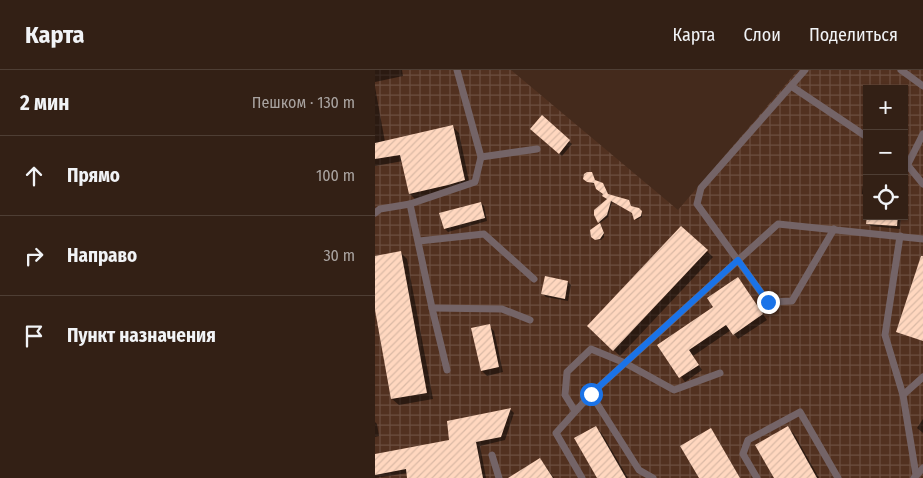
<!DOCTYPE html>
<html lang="ru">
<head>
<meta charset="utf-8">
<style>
  :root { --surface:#332015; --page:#3e2d22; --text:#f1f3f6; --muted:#a9a3a0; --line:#4e3e34 }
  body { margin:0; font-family:"Fira Sans Condensed",sans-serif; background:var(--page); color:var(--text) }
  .controls { position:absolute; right:15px; top:15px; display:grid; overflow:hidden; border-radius:0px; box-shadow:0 1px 4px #0004 }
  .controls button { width:45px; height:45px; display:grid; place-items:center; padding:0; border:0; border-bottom:1px solid var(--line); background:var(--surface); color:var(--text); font:25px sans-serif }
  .stop { position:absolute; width:15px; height:15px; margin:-11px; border:4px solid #1a73e8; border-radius:50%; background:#fff }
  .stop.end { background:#1a73e8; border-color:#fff; box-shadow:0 1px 5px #0008 }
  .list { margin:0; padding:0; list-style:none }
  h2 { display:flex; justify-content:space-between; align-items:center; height:65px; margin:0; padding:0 20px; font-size:21px }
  h2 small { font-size:16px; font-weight:400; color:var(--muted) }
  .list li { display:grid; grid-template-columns:32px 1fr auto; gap:15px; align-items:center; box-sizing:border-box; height:80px; padding:0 20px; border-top:1px solid var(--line) }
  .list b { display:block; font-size:19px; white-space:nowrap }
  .list em { font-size:16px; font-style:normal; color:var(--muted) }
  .icon { flex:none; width:28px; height:28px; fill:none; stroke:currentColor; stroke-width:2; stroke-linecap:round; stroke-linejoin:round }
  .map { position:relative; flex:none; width:548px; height:408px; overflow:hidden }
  header { display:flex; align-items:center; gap:30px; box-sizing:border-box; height:70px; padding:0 25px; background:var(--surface); border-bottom:1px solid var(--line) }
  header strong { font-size:24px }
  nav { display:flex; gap:28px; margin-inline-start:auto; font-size:18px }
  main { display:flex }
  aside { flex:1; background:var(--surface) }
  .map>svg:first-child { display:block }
  .industrial { fill:url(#industrial-grid); fill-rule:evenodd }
  .shadow { fill:#0007 }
  .building { fill:url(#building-hatch) }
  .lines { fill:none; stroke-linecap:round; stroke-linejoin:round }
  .lane { stroke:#746467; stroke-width:7 }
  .route { stroke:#1a73e8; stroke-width:6 }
</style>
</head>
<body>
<header>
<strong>Карта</strong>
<nav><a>Карта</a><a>Слои</a><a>Поделиться</a></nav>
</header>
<main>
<aside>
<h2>2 мин<small>Пешком · 130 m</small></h2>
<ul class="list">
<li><svg class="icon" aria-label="ahead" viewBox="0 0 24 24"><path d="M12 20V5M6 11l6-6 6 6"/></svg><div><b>Прямо</b></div><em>100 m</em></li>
<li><svg class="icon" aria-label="right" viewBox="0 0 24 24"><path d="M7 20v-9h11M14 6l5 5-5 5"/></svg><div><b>Направо</b></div><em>30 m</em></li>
<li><svg class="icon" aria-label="arrive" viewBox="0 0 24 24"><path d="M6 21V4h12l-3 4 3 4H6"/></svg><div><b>Пункт назначения</b></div></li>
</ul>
</aside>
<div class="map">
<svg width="548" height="408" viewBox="0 0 548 408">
  <defs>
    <pattern id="industrial-grid" width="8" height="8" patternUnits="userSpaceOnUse" patternTransform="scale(1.25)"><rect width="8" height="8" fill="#523120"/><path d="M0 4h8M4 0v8" fill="none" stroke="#6b4e3f"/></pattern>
    <pattern id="building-hatch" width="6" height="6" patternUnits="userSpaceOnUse" patternTransform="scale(1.25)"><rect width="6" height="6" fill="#ffd7bf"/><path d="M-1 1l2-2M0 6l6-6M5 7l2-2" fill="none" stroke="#dab9a5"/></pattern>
  </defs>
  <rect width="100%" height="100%" fill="#442a1c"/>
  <path class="industrial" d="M0 0H136L303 140 423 0H548V408H0ZM492 19H529V146H492Z"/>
  <g class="shadow">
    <polygon points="0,0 27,0 28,6 0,12"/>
    <polygon points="0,17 10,72 78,57 84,63 95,116 41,130 35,124 28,91 0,96"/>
    <polygon points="167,47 197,74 187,86 157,59"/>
    <polygon points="210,108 229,115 233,126 256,138 263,139 267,143 267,147 261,150 258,143 237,132 233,147 225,153 220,144 234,129 220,114 214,112"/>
    <polygon points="488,114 492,114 492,126 487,124"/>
    <polygon points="106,133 109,136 112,151 73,162 70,159"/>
    <polygon points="493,146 526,146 525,159 496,156 492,153"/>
    <polygon points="226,155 229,163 229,167 226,170 220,169"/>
    <polygon points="306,157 338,187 245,286 214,256"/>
    <polygon points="26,183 32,189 58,329 24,335 17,329 0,233 0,187"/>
    <polygon points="193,212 196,215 193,231 171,227 168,224"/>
    <polygon points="367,214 392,250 363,269 356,260 318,286 327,300 310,312 284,276 340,237"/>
    <polygon points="114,256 119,261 128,302 112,306 107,301"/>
    <polygon points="135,339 139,343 130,370 105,376 111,408 34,408 33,403 0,408 0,385 76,371"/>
    <polygon points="548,349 548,363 542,358"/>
    <polygon points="0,352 2,354 4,366 0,367"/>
    <polygon points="221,357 227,364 253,408 223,408"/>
    <polygon points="413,358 419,364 444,408 401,408"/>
    <polygon points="336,360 340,365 365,408 325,408"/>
    <polygon points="165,389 179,408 135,408"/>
  </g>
  <g class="building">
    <polygon points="167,45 195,70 184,84 155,59"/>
    <polygon points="78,55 90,110 73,115 34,124 25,85 0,89 0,73"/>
    <polygon points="212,102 217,102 220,110 228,113 233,124 254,130 256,136 264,138 267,141 266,146 259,150 257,143 236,131 232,145 223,153 219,145 219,140 232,129 227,126 228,124 221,119 219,113 212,112 208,109 209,104"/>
    <polygon points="106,132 110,148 69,159 64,143"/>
    <polygon points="492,146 523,146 522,156 491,154"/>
    <polygon points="225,153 229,163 225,169 220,170 216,167 215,160"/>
    <polygon points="306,156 333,180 238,281 212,256"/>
    <polygon points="26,181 52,323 16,329 0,240 0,186"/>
    <polygon points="546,186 548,186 548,271 521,262"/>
    <polygon points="170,206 193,211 190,229 166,224"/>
    <polygon points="363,207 388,244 358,265 351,255 314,280 324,295 304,308 282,275 338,237 332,228"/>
    <polygon points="115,254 124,297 106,301 96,258"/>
    <polygon points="136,338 126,367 101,372 108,408 32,408 31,399 0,405 0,384 74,370 72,351"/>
    <polygon points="221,356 251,408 222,408 199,368"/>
    <polygon points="413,356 442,408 399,408 380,375"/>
    <polygon points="336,358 365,408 324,408 305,376"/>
    <polygon points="165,388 178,408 133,408"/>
  </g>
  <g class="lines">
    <g class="lane">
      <polyline points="430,0 326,118 322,134 393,232 417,231 459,159"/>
      <polyline points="526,0 548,16"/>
      <polyline points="416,16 492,67"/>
      <polyline points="106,87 162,79"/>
      <polyline points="530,92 548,114"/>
      <polyline points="533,94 548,64"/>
      <polyline points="35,134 57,238 72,300"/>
      <polyline points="0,143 5,139 35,134 100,112 106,87 82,0"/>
      <polyline points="525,166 510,265 528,325"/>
      <polyline points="44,171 109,164 159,209"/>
      <polyline points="57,238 127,239 155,250"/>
      <polyline points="200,341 190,325 192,302 216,279 250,293 299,320 345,303"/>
      <polyline points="117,385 124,408"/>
      <polyline points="541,405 528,325 548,307"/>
      <polyline points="207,408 181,363 216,324"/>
      <polyline points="278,408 264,400 216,324 403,154 548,169"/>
      <polyline points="382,408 368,384 373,370 425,342 463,408"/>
      <polyline points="539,408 548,398"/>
    </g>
  </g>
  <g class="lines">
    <polyline class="route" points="216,324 363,190 393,232"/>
  </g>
</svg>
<div class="controls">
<button>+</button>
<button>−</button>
<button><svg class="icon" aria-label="locate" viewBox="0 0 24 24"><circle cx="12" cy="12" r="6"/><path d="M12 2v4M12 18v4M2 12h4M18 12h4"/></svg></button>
</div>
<div class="stop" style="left:216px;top:324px"></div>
<div class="stop end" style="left:393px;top:232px"></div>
</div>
</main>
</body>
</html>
